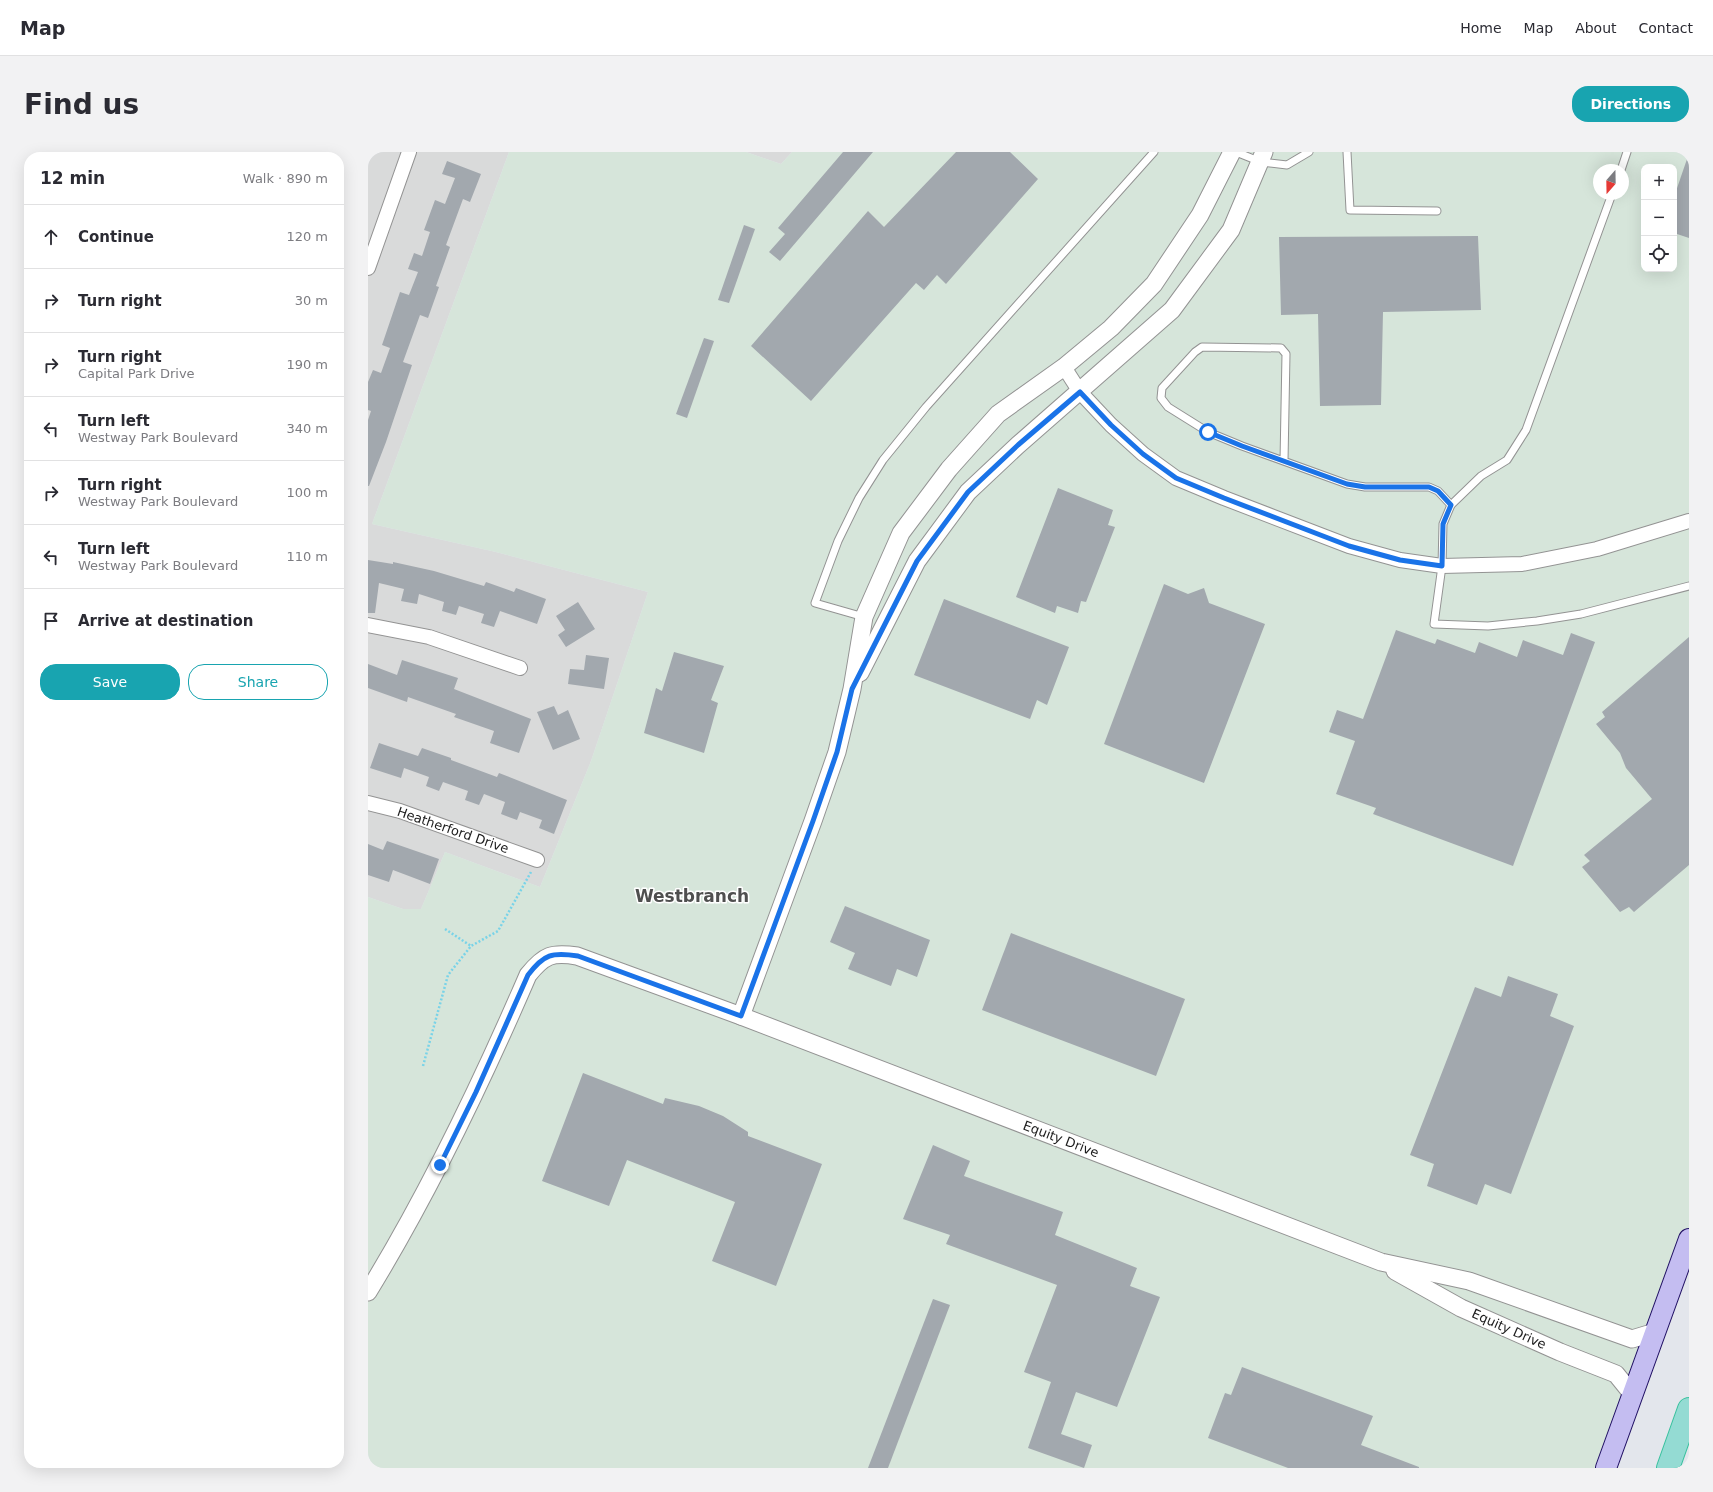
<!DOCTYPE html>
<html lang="en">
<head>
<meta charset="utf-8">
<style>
  :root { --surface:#fff; --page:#f2f2f3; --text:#2b2b33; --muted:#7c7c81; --line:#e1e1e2; --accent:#18a4b0 }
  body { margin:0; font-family:"DejaVu Sans",sans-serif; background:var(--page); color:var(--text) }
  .controls { position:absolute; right:12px; top:12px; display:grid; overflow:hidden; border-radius:8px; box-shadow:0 4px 16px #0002 }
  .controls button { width:36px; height:36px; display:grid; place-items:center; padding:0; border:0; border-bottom:1px solid var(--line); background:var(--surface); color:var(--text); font:20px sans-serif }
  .compass { position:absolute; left:1225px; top:12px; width:36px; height:36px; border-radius:50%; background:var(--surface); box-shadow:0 4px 16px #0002; rotate:200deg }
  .stop { position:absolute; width:12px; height:12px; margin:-9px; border:3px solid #1a73e8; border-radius:50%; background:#fff }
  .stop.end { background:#1a73e8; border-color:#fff; box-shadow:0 1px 4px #0008 }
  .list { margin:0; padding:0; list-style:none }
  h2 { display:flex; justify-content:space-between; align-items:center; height:52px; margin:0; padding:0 16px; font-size:17px }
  h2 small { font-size:13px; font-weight:400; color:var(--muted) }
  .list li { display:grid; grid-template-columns:26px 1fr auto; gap:12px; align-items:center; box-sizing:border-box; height:64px; padding:0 16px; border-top:1px solid var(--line) }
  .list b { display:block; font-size:15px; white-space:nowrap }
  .list p { margin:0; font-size:13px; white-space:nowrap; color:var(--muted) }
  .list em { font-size:13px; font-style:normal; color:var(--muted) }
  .actions { display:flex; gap:8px; padding:12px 16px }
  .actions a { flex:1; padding:9px 0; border:1px solid var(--accent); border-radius:16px; text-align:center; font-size:14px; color:var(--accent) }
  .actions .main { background:var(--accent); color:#fff }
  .icon { flex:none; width:22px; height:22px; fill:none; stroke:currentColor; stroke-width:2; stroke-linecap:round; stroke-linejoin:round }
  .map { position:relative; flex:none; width:1321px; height:1316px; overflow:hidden; border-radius:16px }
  header { display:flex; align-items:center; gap:24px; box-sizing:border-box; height:56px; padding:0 20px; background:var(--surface); border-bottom:1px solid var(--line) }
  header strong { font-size:19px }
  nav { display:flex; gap:22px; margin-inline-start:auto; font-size:14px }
  .intro { display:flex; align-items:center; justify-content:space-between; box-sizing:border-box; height:96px; padding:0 24px }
  h1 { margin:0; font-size:28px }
  .button { padding:10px 18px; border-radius:16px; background:var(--accent); color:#fff; font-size:14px; font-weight:700 }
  main { display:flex; gap:24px; padding:0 24px }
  aside { flex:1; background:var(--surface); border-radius:16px; box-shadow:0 4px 16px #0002 }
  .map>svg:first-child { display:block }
  .residential { fill:#d9dada }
  .industrial { fill:#d6e5da; fill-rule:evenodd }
  .building { fill:#a2a8ae }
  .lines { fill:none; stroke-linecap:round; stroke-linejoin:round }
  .service-casing { stroke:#939393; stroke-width:9 }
  .minor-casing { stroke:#939393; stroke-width:16 }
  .tertiary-casing { stroke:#939393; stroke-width:19 }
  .secondary-casing { stroke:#221265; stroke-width:22 }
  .motorway-casing { stroke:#39c19e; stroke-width:24 }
  .path { stroke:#79d3e8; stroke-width:2.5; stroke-dasharray:2 2; stroke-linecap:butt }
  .service { stroke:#fff; stroke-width:7 }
  .minor { stroke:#fff; stroke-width:14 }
  .tertiary { stroke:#fff; stroke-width:17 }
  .secondary { stroke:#c4bdf1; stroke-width:20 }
  .motorway { stroke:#94dbd3; stroke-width:22 }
  .route { stroke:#1a73e8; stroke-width:5 }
  .labels { text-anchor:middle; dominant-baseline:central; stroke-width:3; stroke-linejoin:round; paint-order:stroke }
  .street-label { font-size:13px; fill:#1c1c1c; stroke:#fff }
  .district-label { font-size:17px; font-weight:bold; fill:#4f4f4f; stroke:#fff }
</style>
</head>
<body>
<header>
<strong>Map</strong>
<nav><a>Home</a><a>Map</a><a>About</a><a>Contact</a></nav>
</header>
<div class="intro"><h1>Find us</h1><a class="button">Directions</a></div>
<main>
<aside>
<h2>12 min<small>Walk · 890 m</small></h2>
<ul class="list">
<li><svg class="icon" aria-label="ahead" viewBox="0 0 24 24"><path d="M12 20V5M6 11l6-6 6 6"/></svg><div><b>Continue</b></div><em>120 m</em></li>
<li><svg class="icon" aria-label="right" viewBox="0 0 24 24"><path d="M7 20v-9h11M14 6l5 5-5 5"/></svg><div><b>Turn right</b></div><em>30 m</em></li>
<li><svg class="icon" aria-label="right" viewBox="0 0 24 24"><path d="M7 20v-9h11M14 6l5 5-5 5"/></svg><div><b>Turn right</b><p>Capital Park Drive</p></div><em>190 m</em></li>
<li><svg class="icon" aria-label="left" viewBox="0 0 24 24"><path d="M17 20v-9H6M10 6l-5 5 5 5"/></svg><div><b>Turn left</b><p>Westway Park Boulevard</p></div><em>340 m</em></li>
<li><svg class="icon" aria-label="right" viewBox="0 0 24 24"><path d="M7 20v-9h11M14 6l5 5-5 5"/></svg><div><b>Turn right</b><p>Westway Park Boulevard</p></div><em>100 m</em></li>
<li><svg class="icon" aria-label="left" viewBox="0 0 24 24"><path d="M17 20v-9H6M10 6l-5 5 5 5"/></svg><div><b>Turn left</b><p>Westway Park Boulevard</p></div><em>110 m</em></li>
<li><svg class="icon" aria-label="arrive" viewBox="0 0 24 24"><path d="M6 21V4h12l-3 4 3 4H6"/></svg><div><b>Arrive at destination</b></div></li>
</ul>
<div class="actions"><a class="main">Save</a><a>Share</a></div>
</aside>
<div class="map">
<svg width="1321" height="1316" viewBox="0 0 1321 1316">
  <rect width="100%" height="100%" fill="#e3e6ec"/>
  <g class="residential">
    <polygon points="0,0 141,0 4,372 128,400 280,440 223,609 172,735 77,700 53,757 35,757 0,745"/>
    <polygon points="378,0 424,0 413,12"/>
  </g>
  <path class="industrial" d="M141 0H378L413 12 424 0H1321V1087L1238 1316H0V745L35 757H53L77 700 172 735 223 609 280 440 128 400 4 372ZM1276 15H1306V117H1276ZM1231 18H1255V42H1231Z"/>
  <g class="building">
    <polygon points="475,0 505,0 412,109 401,100 417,82 410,76"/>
    <polygon points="588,0 642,0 670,27 578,132 569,123 556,138 548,131 443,249 383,194 500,59 516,75"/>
    <polygon points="1319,7 1321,7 1321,86 1306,81 1306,45"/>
    <polygon points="79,9 113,22 102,50 95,47 78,93 82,95 68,134 71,135 60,166 52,163 35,210 44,213 18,290 1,334 0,334 0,268 3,259 0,258 0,230 5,218 13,221 22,196 14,193 32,140 41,143 50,120 40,117 46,101 54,104 62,80 56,78 67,48 77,52 87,26 74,22"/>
    <polygon points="376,73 387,77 361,151 350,148"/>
    <polygon points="1110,84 1113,158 1015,160 1013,253 952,254 950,162 913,163 911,85"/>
    <polygon points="336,186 346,189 319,266 308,262"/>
    <polygon points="690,336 745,358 740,373 747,375 718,450 713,449 710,461 689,454 687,461 648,445"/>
    <polygon points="0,408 25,412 25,410 66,419 116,434 118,430 146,440 148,436 178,447 169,472 132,459 126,475 113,471 116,462 91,454 88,463 74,459 76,450 51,442 49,452 33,449 36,437 11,431 7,461 0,461"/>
    <polygon points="796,432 820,442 836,436 841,451 897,472 836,631 736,592"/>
    <polygon points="576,447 701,495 679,553 669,548 662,567 546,523"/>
    <polygon points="210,450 227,477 198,495 190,483 197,478 188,464"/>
    <polygon points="1028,478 1067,492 1069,487 1107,501 1111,490 1149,505 1155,488 1195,503 1203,481 1227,490 1145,714 1005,662 1008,656 968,642 987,589 961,580 969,558 995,567"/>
    <polygon points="1321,485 1321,713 1266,760 1261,755 1252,760 1214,715 1222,709 1216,703 1284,647 1258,616 1252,601 1228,572 1237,565 1234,560"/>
    <polygon points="306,500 356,514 343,548 350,551 336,601 276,581 288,536 294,539"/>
    <polygon points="218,503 241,506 236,537 200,532 202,517 216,518"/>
    <polygon points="34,508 90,526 86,537 163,567 151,601 122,591 126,579 86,565 88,562 40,545 39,550 0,536 0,512 29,523"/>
    <polygon points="186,554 190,563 200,558 212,587 185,598 169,560"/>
    <polygon points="11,591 50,604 54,596 83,606 83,608 129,625 131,621 199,648 186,682 171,676 174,668 152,660 149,668 133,662 137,650 116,642 111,653 97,648 100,639 75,630 71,639 58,634 61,625 36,616 33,626 2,616"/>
    <polygon points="19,689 71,707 62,732 25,718 21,730 0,723 0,692 15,698"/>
    <polygon points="477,754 562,788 549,825 529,817 523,834 480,817 487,801 462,790"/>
    <polygon points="643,781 817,847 788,924 614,858"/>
    <polygon points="1140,824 1190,842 1182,864 1206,874 1143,1042 1117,1032 1109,1053 1059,1034 1066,1012 1042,1003 1107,835 1133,845"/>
    <polygon points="215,921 295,952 297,946 331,954 355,964 380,980 380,984 454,1012 408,1134 344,1109 367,1050 259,1008 241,1054 174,1029"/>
    <polygon points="565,993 602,1009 596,1024 695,1060 687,1083 769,1116 762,1134 792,1145 749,1255 708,1240 693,1282 724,1293 716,1316 660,1296 683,1230 656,1220 689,1133 578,1092 582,1083 535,1067"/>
    <polygon points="565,1147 582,1153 520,1316 500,1316"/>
    <polygon points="874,1215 1005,1264 993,1293 1051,1315 1051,1316 920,1316 840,1286 857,1241 863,1243"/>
  </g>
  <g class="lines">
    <g class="service-casing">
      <g id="service">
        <polyline points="868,0 893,10 919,13 941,0"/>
        <polyline points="979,0 982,58 1069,59"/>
        <polyline points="1253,18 1259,0"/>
        <polyline points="1244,42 1158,278 1139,308 1113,324 1083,353 1075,372 1074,414 1066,472 1120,474 1169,469 1213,462 1321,434"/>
        <polyline points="916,309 918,202 913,196 834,195 827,200 794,236 793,246 800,255 840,280 874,294 979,332 997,335 1061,335 1070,339 1083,353"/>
        <polyline points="496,465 447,451 470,389 491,346 515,308 558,255 786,0"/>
      </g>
    </g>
    <g class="minor-casing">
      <g id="minor">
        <polyline points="0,116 41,0"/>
        <polyline points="696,215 712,240 743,273 775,302 808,326 856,346 981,394 1032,408 1074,414 1154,412 1229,397 1321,369"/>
        <polyline points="0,473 61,485 152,516"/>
        <polyline points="0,651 32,659 169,708"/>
      </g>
    </g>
    <g class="tertiary-casing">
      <g id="tertiary">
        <polyline points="492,521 549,409 600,340 650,293 804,158 863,78 896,0"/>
        <polyline points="373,864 445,669 469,600 484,537 496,465 533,381 581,317 630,262 696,215 743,176 786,132 832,63 864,0"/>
        <polyline points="1027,1119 1093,1156 1192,1200 1248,1222 1265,1243"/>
        <path d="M0 1140C62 1039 113 932 160 823 176 803 184 800 209 804L373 864 1013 1110 1101 1129 1264 1187 1287 1180"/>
      </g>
    </g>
    <g class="secondary-casing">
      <polyline id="secondary" points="1238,1316 1321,1087"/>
    </g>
    <g class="motorway-casing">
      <polyline id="motorway" points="1300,1316 1321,1257"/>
    </g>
    <g class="path">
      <polyline points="77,777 103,794"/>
      <polyline points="55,914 80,823 103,794 130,779 163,720"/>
    </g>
    <use href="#service" class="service"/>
    <use href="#minor" class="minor"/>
    <use href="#tertiary" class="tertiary"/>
    <use href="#secondary" class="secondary"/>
    <use href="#motorway" class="motorway"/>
  </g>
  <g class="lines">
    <path class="route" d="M72 1013 108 940 160 823C176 802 184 800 210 804L373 864 445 669 469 600 484 537 549 409 600 340 650 293 712 240 743 273 775 302 808 326 856 346 981 394 1032 408 1074 414 1075 372 1083 353 1070 339 1061 335H997L979 332 874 294 840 280"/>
  </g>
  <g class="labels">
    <g class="street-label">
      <text transform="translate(85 678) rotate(19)">Heatherford Drive</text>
      <text transform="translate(693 987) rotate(21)">Equity Drive</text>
      <text transform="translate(1141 1177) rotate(24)">Equity Drive</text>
    </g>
    <g class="district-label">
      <text x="324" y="744">Westbranch</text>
    </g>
  </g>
</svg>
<div class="controls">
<button>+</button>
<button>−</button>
<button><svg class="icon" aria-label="locate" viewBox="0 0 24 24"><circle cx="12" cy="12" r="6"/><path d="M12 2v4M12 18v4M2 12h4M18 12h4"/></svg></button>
</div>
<svg class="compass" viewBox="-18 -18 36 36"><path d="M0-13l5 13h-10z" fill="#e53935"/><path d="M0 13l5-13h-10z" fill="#7c7c81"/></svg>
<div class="stop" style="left:840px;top:280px"></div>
<div class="stop end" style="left:72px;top:1013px"></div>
</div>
</main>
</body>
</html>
